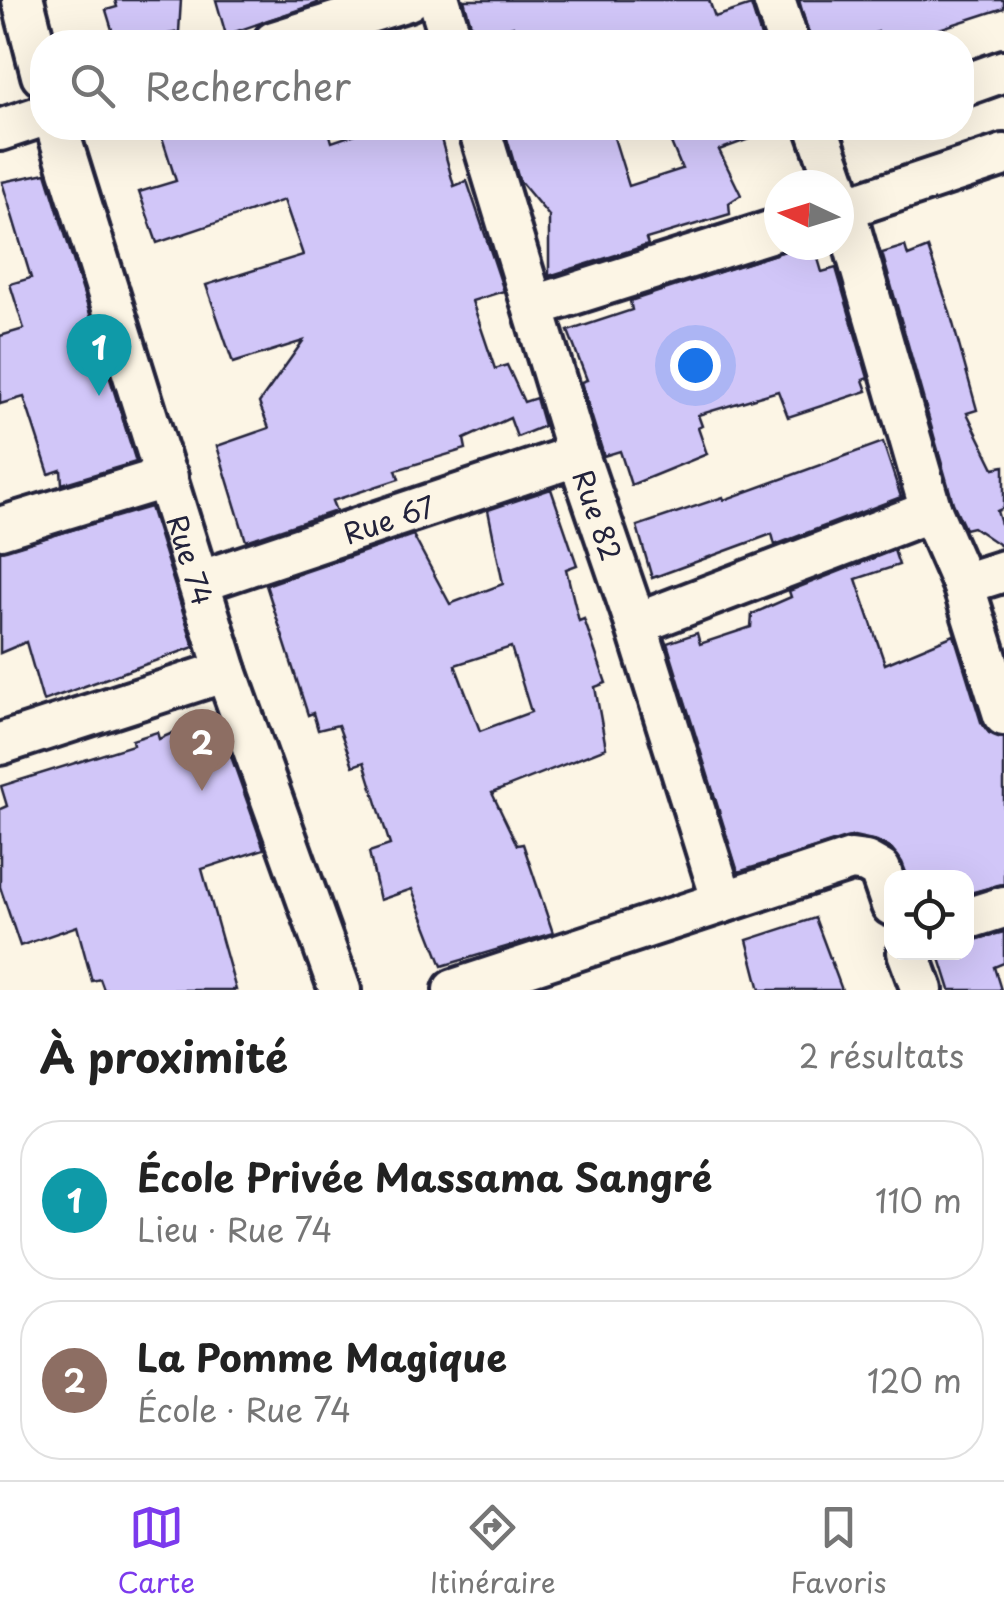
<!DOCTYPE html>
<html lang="fr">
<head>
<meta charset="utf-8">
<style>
  :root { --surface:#fff; --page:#f6f6f6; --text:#222; --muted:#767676; --line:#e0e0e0; --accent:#7c3aed }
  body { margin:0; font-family:"Playpen Sans",sans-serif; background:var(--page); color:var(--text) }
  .controls { position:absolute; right:30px; bottom:30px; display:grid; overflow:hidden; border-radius:20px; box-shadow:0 10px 40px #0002 }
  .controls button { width:90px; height:90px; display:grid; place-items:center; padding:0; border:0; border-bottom:2px solid var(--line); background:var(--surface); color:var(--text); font:50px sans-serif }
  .compass { position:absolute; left:764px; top:170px; width:90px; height:90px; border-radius:50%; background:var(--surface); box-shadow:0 10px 40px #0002; rotate:274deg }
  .you { position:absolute; left:695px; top:365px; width:35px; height:35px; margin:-25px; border:8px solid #fff; border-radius:50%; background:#1a73e8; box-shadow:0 0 0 15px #1a73e833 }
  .badge { display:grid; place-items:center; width:65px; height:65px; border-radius:50%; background:var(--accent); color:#fff; font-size:32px; font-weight:700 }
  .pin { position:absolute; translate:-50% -82px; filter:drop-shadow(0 2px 5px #0008) }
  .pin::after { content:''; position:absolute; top:52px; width:35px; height:30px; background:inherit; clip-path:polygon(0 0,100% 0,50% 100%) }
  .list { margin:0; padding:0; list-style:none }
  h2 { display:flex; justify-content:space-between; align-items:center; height:130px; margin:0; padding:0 40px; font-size:42px }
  h2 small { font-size:32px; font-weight:400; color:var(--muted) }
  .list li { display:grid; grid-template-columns:65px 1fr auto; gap:30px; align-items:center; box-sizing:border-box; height:160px; margin:0 20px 20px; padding:0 20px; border:2px solid var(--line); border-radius:40px }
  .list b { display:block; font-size:38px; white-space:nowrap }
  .list p { margin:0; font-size:32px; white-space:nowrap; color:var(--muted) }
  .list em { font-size:32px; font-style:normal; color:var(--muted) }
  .icon { flex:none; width:55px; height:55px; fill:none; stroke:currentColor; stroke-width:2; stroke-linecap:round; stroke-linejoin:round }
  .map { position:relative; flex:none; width:1004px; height:990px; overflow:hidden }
  .search { position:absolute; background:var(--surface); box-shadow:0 10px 40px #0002; left:30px; right:30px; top:30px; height:110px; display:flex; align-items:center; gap:25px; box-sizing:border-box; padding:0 35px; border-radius:40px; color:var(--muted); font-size:38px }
  .sheet { height:490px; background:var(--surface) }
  nav { display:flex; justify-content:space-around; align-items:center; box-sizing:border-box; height:140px; border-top:2px solid var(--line); background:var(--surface); font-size:28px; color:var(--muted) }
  nav a { display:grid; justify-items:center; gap:5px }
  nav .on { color:var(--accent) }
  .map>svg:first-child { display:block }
  .building { fill:#d1c6f8; stroke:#22223b; stroke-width:2.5; fill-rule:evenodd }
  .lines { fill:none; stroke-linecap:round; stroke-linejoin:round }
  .minor-casing { stroke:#22223b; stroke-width:48 }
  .minor { stroke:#fcf5e5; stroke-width:40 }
  .labels { text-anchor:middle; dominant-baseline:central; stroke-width:9; stroke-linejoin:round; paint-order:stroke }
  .street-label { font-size:28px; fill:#22223b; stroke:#fcf5e5 }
</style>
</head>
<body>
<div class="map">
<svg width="1004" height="990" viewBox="0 0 1004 990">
  <rect width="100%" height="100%" fill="#fcf5e5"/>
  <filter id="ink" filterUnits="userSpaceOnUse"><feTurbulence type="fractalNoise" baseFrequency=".01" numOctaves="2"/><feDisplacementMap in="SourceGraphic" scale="20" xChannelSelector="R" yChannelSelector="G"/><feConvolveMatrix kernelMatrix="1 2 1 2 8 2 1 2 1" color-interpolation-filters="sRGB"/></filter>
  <g filter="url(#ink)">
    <g class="building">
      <polygon points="115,0 181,0 179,32 126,42 125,33 113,33 106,10 117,7"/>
      <polygon points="216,0 317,0 318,3 226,35"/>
      <polygon points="464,0 709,0 715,17 751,5 762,40 519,42 513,26 475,39"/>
      <polygon points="799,0 1004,0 1004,8 914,37 915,42 882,42 878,32 843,42 811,42"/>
      <polygon points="159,128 328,128 332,142 373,128 438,128 454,186 467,181 504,291 472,301 495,369 507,365 524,402 536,398 544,426 517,437 510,418 464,439 466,449 396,470 399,479 332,501 336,511 246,541 217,446 269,428 259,403 303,341 233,363 206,285 303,255 284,200 157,243 139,192 176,181"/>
      <polygon points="504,128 611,128 629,186 682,169 665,128 770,128 771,131 719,150 741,195 729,203 730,214 646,239 648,245 549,276 549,216 519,180"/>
      <polygon points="46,173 136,462 62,484 61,470 49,474 24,397 0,404 0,336 24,329 10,284 31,278 2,182"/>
      <polygon points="803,245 814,245 822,272 836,268 868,378 863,380 867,391 788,417 778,391 698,415 702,426 698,428 707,454 631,485 620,451 604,456 581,382 587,380 568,331 632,310 630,301"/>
      <polygon points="905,246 908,256 928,248 949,309 977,410 967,413 994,468 1004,466 1004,508 997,511 1004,534 1004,548 973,527 965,529 953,503 882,253"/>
      <polygon points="883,442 901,497 775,545 772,534 652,578 637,526 723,497 724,500"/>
      <path d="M551 489 577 565 566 569 579 621 584 619 606 683 595 687 606 748 492 793 517 845 523 844 553 933 442 966 412 889 380 900 369 852 390 845 364 762 353 766 338 725 318 730 313 713 308 715 266 585 413 535 450 604 503 584 488 510ZM511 647 531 712 480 731 455 665Z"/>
      <polygon points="150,507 194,647 43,701 26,642 0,653 0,551"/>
      <polygon points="894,550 899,565 856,579 885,664 954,635 981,722 989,733 1004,738 1004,884 966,894 966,878 908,878 902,862 892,849 877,841 854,836 738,872 667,643 697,633 700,644 751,627 752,614 791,597 789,591"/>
      <polygon points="216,714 264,849 202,869 236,990 104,990 100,979 92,981 77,926 20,946 0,887 0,809 7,806 1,786 133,745 132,740 157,732 159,739"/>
      <polygon points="815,918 842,990 760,990 747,940"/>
      <polygon points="1004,932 1004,963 994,967 1001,990 950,990 938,952 966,952 966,942"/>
    </g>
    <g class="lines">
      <g class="minor-casing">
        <g id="minor">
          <polyline points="23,0 42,75"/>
          <polyline points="439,0 452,42"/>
          <polyline points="774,0 788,42"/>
          <polyline points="274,42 408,0"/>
          <polyline points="962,86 1004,71"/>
          <path id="s1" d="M57 128 226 671 340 990"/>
          <path id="s2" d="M479 128 578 455 636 624 723 902"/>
          <polyline points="817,128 837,185"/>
          <polyline points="0,130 42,116"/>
          <polyline points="839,191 931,511 963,584 1004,715"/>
          <polyline points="839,210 1004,155"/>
          <polyline points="535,306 779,229"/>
          <polyline points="0,528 167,477"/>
          <path id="s3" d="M199 582 578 455"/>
          <polyline points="963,584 1004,571"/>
          <polyline points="636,624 931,511"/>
          <polyline points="0,744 226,671"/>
          <polyline points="966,919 1004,907"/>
          <polyline points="908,952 922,990"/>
          <polyline points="454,990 851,860 866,862 880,870 892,905"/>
        </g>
      </g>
      <use href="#minor" class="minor"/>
    </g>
  </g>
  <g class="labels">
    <g class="street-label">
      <text stroke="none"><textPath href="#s2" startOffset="405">Rue 82</textPath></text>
      <text stroke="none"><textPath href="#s3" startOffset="200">Rue 67</textPath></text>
      <text stroke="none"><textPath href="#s1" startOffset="452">Rue 74</textPath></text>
    </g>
  </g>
</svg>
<div class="controls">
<button><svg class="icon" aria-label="locate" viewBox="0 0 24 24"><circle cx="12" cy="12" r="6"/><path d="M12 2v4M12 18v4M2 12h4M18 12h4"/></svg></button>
</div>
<svg class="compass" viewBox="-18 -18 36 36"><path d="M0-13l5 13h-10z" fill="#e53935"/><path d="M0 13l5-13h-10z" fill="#767676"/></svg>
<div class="you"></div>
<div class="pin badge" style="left:99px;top:396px;background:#0f9aa8">1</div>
<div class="pin badge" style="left:202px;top:791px;background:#8d6e63">2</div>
<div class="search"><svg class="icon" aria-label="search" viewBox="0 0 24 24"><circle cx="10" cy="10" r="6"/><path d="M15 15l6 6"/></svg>Rechercher</div>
</div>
<section class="sheet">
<h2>À proximité<small>2 résultats</small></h2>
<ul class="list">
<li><span class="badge" style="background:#0f9aa8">1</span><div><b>École Privée Massama Sangré</b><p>Lieu · Rue 74</p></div><em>110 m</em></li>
<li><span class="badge" style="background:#8d6e63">2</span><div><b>La Pomme Magique</b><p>École · Rue 74</p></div><em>120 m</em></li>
</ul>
</section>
<nav>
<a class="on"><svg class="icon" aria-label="map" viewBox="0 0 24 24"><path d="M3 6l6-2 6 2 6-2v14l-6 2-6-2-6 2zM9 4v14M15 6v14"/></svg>Carte</a>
<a><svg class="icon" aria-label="directions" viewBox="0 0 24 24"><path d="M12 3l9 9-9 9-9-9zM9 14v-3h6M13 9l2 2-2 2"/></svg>Itinéraire</a>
<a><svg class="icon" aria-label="saved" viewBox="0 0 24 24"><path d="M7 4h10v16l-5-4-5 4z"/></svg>Favoris</a>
</nav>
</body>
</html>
